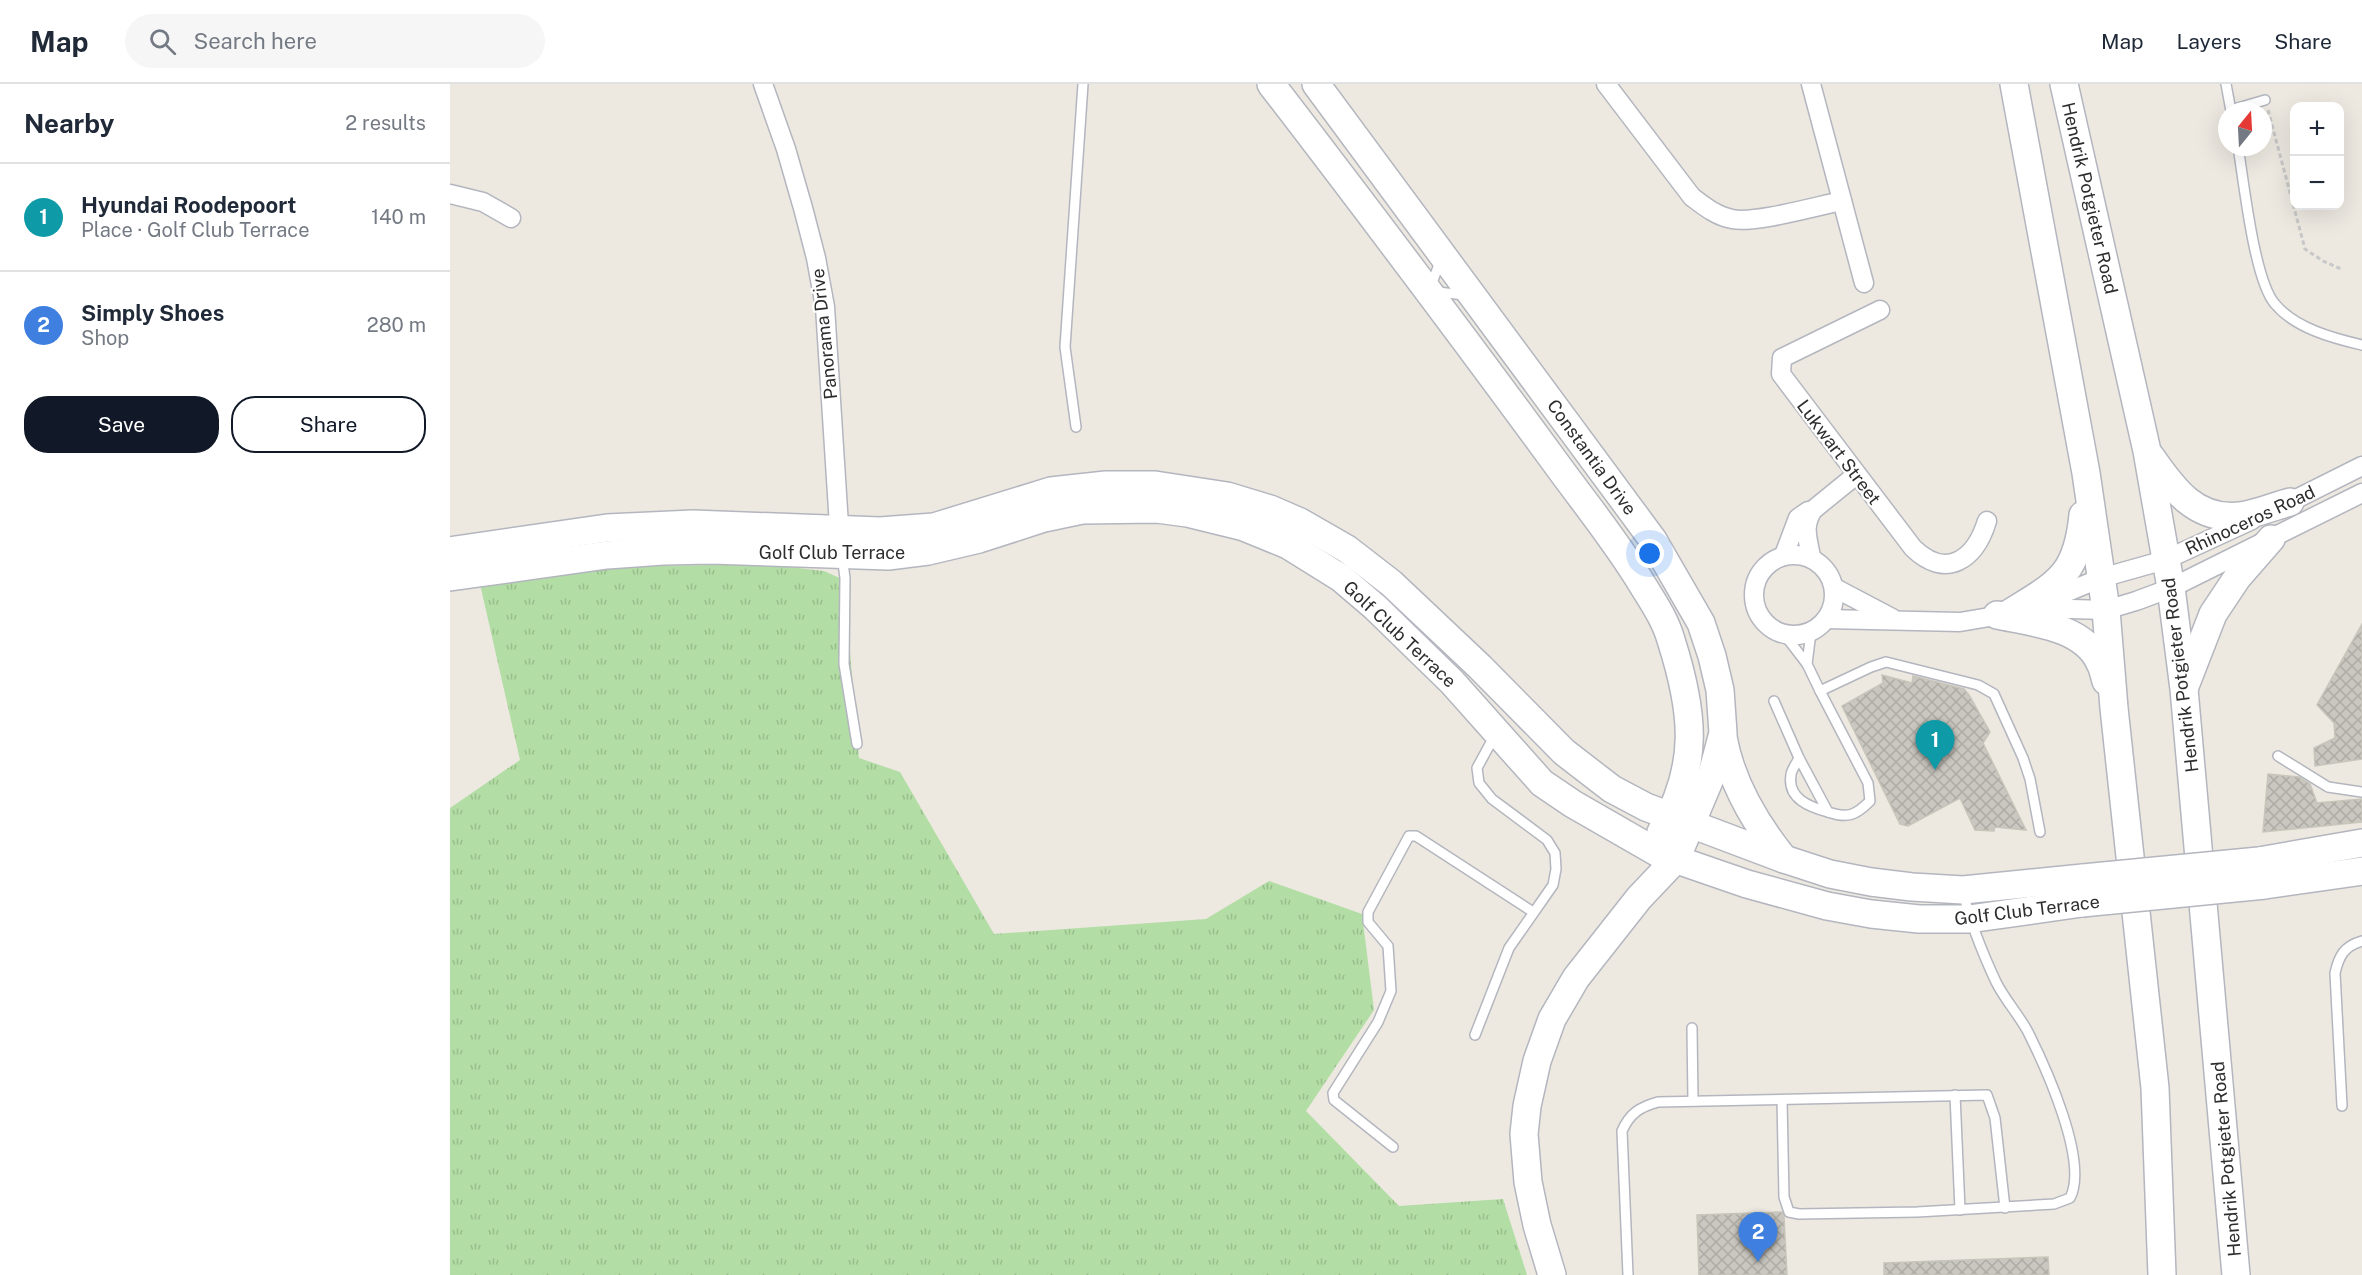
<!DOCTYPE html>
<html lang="en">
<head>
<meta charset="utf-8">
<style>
  :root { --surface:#fff; --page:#f6f6f7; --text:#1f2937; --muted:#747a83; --line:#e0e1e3; --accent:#111827 }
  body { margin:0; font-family:"Public Sans",sans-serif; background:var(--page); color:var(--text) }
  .controls { position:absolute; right:18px; top:18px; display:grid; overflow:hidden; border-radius:12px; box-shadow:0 6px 24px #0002 }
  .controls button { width:54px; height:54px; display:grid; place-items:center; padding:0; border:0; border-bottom:2px solid var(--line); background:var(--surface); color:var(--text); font:30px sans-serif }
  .compass { position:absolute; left:1768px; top:18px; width:54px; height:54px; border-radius:50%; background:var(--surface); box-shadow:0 6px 24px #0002; rotate:18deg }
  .you { position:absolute; left:1200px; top:470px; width:21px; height:21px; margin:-15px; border:4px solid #fff; border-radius:50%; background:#1a73e8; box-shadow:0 0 0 9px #1a73e833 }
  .badge { display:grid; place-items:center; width:39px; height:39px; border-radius:50%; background:var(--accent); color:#fff; font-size:20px; font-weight:700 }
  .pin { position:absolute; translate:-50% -50px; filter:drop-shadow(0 2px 3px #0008) }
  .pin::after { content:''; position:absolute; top:32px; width:21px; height:18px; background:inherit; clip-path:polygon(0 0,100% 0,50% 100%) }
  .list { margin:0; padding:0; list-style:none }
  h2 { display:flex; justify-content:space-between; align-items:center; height:78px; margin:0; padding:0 24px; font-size:26px }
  h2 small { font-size:20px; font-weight:400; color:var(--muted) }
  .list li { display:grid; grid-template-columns:39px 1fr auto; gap:18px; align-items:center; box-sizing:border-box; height:108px; padding:0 24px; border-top:2px solid var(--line) }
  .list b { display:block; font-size:22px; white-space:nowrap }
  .list p { margin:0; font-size:20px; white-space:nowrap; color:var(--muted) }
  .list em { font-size:20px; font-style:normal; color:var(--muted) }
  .actions { display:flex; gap:12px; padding:18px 24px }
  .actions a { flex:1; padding:14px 0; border:2px solid var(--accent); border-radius:24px; text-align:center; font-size:21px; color:var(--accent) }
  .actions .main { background:var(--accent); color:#fff }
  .icon { flex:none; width:33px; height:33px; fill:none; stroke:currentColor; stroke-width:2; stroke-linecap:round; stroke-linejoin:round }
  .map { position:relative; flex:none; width:1912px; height:1191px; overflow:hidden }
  header { display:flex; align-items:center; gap:36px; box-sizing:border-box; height:84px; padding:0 30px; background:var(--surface); border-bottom:2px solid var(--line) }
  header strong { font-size:28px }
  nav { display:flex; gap:33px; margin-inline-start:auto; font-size:21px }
  .search { width:420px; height:54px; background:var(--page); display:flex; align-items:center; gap:15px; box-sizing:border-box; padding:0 21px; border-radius:33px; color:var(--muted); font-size:22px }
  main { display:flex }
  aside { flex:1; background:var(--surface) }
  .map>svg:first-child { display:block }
  .park { fill:url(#park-tufts) }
  .building { fill:url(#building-cross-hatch); stroke:#c8c5bb; stroke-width:1.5 }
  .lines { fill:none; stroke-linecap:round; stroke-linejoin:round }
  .lane-casing { stroke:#b4b6bf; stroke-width:12 }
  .street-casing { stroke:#b4b6bf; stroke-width:21 }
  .secondary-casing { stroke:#b4b6bf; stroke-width:30 }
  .path { stroke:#c8c8c8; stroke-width:3; stroke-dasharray:4.5 3; stroke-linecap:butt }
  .lane { stroke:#fff; stroke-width:9 }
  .street { stroke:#fff; stroke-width:18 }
  .secondary { stroke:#fff; stroke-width:27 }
  .secondary-bridge-casing { stroke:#b4b6bf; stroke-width:30; stroke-linecap:butt }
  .secondary-bridge { stroke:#fff; stroke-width:27 }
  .labels { text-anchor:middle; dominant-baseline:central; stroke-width:4.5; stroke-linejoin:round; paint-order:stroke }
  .street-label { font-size:18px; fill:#2d2d2d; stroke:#fff }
</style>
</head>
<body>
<header>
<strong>Map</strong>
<div class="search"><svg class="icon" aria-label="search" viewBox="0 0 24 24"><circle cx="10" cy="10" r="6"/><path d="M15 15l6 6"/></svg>Search here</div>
<nav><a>Map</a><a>Layers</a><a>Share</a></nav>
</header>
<main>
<aside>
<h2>Nearby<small>2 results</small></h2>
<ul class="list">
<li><span class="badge" style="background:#0f9aa8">1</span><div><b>Hyundai Roodepoort</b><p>Place · Golf Club Terrace</p></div><em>140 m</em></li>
<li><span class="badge" style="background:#3f7fe0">2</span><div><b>Simply Shoes</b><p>Shop</p></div><em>280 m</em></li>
</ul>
<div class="actions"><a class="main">Save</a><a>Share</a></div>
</aside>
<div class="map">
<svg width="1912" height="1191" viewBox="0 0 1912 1191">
  <defs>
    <pattern id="park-tufts" width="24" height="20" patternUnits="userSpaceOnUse" patternTransform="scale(1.5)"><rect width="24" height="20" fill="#b2dda4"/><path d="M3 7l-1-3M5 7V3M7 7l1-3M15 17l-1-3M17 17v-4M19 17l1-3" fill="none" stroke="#99be8e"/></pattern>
    <pattern id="building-cross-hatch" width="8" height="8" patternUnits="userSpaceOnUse" patternTransform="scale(1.5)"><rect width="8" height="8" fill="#c9c7bf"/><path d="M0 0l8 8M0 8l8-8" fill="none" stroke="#adaba4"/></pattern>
  </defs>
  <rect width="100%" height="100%" fill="#ede9e1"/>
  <polygon class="park" points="312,480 374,487 394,496 409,674 450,688 544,850 756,835 819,797 912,830 924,926 856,1027 949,1122 1053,1115 1077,1191 0,1191 0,724 70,676 30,500 159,483"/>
  <g class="building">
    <polygon points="1912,540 1912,675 1865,682 1864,664 1885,654 1884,639 1867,621"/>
    <polygon points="1432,591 1462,599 1463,592 1514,605 1519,611 1540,648 1533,659 1576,746 1545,743 1544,747 1525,746 1510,714 1458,742 1450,740 1392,622 1433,599"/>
    <polygon points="1818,690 1849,693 1860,700 1867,719 1912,715 1912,738 1813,748"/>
    <polygon points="1332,1128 1334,1133 1337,1191 1249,1191 1247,1131"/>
    <polygon points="1598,1173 1599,1191 1434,1191 1434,1179"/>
  </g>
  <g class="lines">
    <g class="lane-casing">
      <g id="lane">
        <polyline points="1776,0 1781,27"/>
        <polyline points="1781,26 1815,16"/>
        <path d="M1788 63C1794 98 1804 196 1825 220 1845 244 1882 254 1912 261"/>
        <polyline points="991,175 979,207 1014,211"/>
        <polyline points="626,343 615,263 633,0"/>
        <polyline points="392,472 395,494 394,580 407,660"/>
        <polyline points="1334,550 1357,580 1370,607 1421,583 1436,578 1528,601 1544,610 1573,674 1580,695 1590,748"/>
        <polyline points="1357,580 1361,548"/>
        <path d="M1324 617 1349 674 1378 728C1398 735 1406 731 1420 717L1418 699 1370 607"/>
        <polyline points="1828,672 1878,703 1912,708"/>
        <path d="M1349 674C1347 679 1341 686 1341 691 1337 715 1360 723 1378 728"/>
        <polyline points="1242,944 1243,1017"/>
        <polyline points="1025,951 1059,864 1103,801 1106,785 1105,769 1097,756 1042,715 1029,699 1027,684 1045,651"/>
        <polyline points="1505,1011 1510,1126"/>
        <path d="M1332 1016 1334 1113 1339 1128 1349 1130 1467 1128 1604 1120 1620 1114C1639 1078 1596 984 1578 948 1569 931 1555 916 1546 898 1532 868 1520 839 1513 807"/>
        <path d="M1892 1022 1885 889C1889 872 1894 862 1912 857"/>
        <polyline points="943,1063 884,1016 883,1009 928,938 941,907 938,862 918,838 918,828 959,752 966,752 1083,828"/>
        <path d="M1178 1191 1172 1047C1180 1029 1190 1023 1208 1018L1537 1011 1545 1034 1555 1124"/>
      </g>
    </g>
    <g class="street-casing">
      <g id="street">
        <polyline points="313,0 336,65 353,124 366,174 375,223 390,457"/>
        <path d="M1156 0 1242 113C1254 122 1266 132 1282 135 1304 140 1367 122 1392 117"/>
        <polyline points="1361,0 1414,199"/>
        <polyline points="0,110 33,118 61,134"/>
        <path d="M1430 226 1332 274 1331 290 1463 464C1496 496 1525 476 1537 437"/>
        <polyline points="1830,423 1912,382"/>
        <circle cx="1344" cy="511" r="40"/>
        <polyline points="1334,471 1348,434 1358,427"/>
        <path d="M1361 473C1358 454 1352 443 1363 426L1406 391"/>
        <polyline points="1385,504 1442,534"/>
        <polyline points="1591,519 1651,494 1715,476 1802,436"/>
        <polyline points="1586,524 1656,526 1686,517 1721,504 1912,409"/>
        <polyline points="1376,535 1510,538 1557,530"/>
      </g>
    </g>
    <g class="secondary-casing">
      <g id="secondary">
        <path d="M821 0C917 125 1012 251 1105 378 1134 418 1166 457 1192 500 1203 518 1215 535 1221 556 1244 628 1250 681 1211 748"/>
        <polyline points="866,0 1203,456 1251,539 1262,572 1270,606 1273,649 1262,690 1226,775 1189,814 1126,894 1102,935 1087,977 1077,1022 1074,1050 1078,1098 1087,1141 1102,1191"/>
        <polyline points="1564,0 1636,389 1656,526 1664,624 1705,1004 1712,1191"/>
        <polyline points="1614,0 1697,367 1721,504 1734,605 1786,1191"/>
        <path d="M1701 373C1723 405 1746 437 1790 432 1805 430 1825 422 1840 418"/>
        <polyline points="0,467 157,444 243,440 430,447 484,443 601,407 656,401 705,401 777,412 820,425 850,438 897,465 941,499 1030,583 1114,668 1162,705 1196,723 1334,775 1380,790 1421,798 1462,803 1513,806 1633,794"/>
        <polyline points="0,493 157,471 213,467 262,466 438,472 478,467 529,455 594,434 632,426 707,425 737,429 794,443 838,461 891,494 925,523 1002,598 1092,699 1123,720 1210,770 1297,800 1377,822 1421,830 1469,835 1519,835 1632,819"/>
        <path d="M1560 529C1608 499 1627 492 1633 431"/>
        <path d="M1547 531C1580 538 1634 542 1650 579 1653 584 1654 591 1656 597"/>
        <polyline points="1735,602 1763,530 1787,494 1821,455"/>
        <path d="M1273 653C1281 699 1305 739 1334 775"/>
        <polyline points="1809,777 1912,759"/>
        <polyline points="1815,801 1912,787"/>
      </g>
    </g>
    <polyline class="path" points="1818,26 1855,165 1873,177 1891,185"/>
    <use href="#lane" class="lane"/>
    <use href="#street" class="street"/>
    <use href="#secondary" class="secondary"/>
    <g class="secondary-bridge-casing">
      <g id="secondary-bridge">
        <polyline points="1633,794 1809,777"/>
        <polyline points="1632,819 1815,801"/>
      </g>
    </g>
    <use href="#secondary-bridge" class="secondary-bridge"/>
  </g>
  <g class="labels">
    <g class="street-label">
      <text transform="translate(1640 114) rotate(77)">Hendrik Potgieter Road</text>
      <text transform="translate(374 250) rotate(-96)">Panorama Drive</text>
      <text transform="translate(1389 368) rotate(53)">Lukwart Street</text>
      <text transform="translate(1142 373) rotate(54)">Constantia Drive</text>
      <text transform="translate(1800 436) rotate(-25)">Rhinoceros Road</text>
      <text x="382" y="468">Golf Club Terrace</text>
      <text transform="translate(950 550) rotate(43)">Golf Club Terrace</text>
      <text transform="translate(1730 591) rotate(-97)">Hendrik Potgieter Road</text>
      <text transform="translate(1577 826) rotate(-7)">Golf Club Terrace</text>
      <text transform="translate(1776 1075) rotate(-95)">Hendrik Potgieter Road</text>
    </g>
  </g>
</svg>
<div class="controls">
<button>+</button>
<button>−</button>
</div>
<svg class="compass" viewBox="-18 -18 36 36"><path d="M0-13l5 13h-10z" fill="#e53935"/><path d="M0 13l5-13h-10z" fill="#747a83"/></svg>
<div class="you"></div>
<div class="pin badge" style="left:1485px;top:686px;background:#0f9aa8">1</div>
<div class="pin badge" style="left:1308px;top:1178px;background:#3f7fe0">2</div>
</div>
</main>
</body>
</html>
